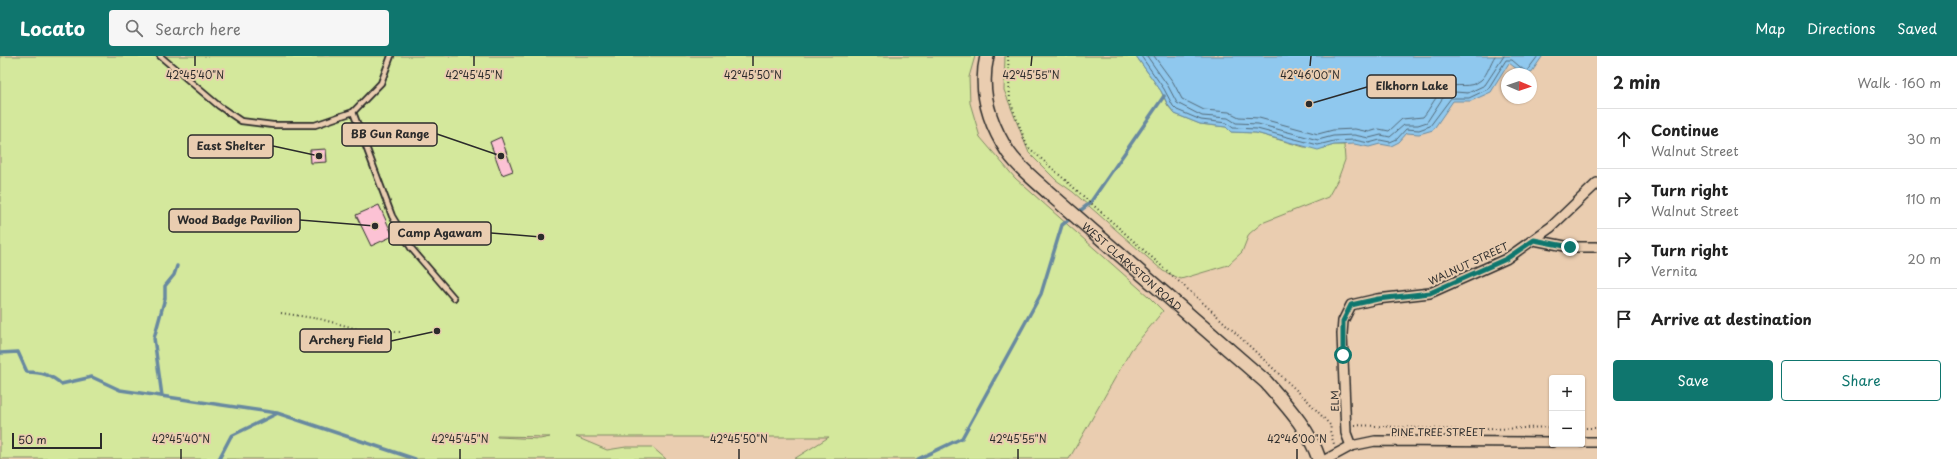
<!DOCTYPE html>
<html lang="en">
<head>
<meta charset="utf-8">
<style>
  :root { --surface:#fff; --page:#f6f6f6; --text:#222; --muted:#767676; --line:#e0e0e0; --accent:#0f766e }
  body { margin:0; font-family:"Playpen Sans",sans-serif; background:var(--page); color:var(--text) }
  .controls { position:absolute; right:12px; bottom:12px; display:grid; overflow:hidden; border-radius:4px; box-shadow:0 1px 3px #0004 }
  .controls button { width:36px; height:36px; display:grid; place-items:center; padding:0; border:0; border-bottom:1px solid var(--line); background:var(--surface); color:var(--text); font:20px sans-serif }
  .compass { position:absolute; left:1501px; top:12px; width:36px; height:36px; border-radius:50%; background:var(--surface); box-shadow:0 1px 3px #0004; rotate:92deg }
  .scale { position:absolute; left:12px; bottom:10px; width:90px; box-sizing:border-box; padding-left:4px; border:2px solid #2b2b2b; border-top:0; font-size:11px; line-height:14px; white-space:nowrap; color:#2b2b2b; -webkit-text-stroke:3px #eacdb0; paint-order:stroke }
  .stop { position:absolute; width:12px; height:12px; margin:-9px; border:3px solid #0f766e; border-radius:50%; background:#fff }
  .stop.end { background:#0f766e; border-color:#fff; box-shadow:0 1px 4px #0008 }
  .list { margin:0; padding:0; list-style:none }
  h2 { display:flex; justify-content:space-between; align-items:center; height:52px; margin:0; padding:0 16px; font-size:17px }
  h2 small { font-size:13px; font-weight:400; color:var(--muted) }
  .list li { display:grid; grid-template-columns:26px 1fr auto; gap:12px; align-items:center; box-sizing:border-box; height:60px; padding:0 16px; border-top:1px solid var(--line) }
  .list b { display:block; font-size:15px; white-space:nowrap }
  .list p { margin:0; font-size:13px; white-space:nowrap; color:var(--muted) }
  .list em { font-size:13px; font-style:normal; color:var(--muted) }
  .actions { display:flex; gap:8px; padding:12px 16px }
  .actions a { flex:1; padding:9px 0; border:1px solid var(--accent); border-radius:4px; text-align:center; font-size:14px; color:var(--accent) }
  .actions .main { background:var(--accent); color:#fff }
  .icon { flex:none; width:22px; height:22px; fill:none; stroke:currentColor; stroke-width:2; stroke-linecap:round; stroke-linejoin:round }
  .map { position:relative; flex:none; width:1597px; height:403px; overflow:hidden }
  header { display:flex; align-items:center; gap:24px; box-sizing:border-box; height:56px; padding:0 20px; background:var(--accent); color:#fff }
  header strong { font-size:19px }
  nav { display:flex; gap:22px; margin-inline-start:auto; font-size:14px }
  .search { width:280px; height:36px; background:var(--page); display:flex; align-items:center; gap:10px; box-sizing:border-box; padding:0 14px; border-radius:4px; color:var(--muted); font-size:15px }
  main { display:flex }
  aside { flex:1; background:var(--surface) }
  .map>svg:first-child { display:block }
  .green { fill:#d4e89c; stroke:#808a64; fill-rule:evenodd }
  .water { fill:#8fc8ee; stroke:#6789a0 }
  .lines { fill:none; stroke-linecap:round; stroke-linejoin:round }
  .shore { stroke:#536a79; stroke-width:1 }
  .stream { stroke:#6789a0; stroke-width:3.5 }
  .building { fill:#fcc2d4; stroke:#2b2b2b }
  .lane-casing { stroke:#2b2b2b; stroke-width:8 }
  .street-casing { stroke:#2b2b2b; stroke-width:12 }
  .secondary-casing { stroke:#2b2b2b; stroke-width:16 }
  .path { stroke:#2b2b2b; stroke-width:2; stroke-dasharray:1 3; stroke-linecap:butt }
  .lane { stroke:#eacdb0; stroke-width:4.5 }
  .street { stroke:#eacdb0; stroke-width:9 }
  .secondary { stroke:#eacdb0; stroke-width:13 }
  .route { stroke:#0f766e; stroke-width:5 }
  .ticks { fill:none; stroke:#2b2b2b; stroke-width:1.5 }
  .labels { text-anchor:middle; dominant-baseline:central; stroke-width:4; stroke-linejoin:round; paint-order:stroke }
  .street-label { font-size:10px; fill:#2b2b2b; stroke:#eacdb0 }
  .ticks-label { font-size:10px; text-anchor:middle; fill:#2b2b2b; stroke:#eacdb0; stroke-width:4; stroke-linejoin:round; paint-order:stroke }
  .leader { fill:none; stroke:#2b2b2b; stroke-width:1.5 }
  .callout-dot { fill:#2b2b2b; stroke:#eacdb0; stroke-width:1.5 }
  .callout { fill:#eacdb0; stroke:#2b2b2b; stroke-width:1.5 }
  .callout-label { font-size:11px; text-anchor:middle; font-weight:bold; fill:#2b2b2b }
</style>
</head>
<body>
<header>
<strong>Locato</strong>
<div class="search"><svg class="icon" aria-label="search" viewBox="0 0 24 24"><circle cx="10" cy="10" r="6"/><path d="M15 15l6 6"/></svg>Search here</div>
<nav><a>Map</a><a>Directions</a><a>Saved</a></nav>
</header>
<main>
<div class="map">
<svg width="1597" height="403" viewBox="0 0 1597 403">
  <rect width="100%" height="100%" fill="#eacdb0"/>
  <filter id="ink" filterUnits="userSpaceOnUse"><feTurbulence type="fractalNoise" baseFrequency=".025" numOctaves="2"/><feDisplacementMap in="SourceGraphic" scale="8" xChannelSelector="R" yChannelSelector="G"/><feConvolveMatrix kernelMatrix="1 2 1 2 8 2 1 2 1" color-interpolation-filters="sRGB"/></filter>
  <g filter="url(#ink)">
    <g class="green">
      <path d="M0 0H975L969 21 970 47 980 81 1015 122 1148 240 1163 255 1131 294 1069 403H794L829 381H576L607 394 626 391H652L666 403H0ZM497 381V380L550 381 540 383Z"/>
      <polygon points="1005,0 1136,0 1161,35 1168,50 1175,58 1200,68 1226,71 1231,76 1256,77 1304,91 1325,92 1334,89 1344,89 1345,104 1338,123 1328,141 1262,167 1249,178 1242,196 1228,209 1181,223 1163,215 1073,136 1056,124 1029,97 1004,34"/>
    </g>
    <polygon class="water" points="1136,0 1542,0 1542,1 1531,17 1522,17 1509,7 1491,36 1471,45 1453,45 1433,74 1419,78 1407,77 1399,86 1391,90 1380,88 1369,91 1354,88 1334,89 1318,94 1256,77 1231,76 1226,71 1200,68 1175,58 1168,49 1161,35"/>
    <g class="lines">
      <g class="shore">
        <polyline points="1141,0 1164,33 1173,50 1177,54 1201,64 1227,67 1233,72 1257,73 1318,89 1334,85 1354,84 1369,87 1380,84 1390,86 1397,83 1406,73 1419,74 1430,70 1451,42 1469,42 1488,33 1506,4 1512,4 1526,16 1538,0"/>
        <polyline points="1147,0 1168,30 1177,47 1202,60 1228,62 1236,67 1258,68 1318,84 1333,80 1354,79 1369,82 1381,79 1390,81 1404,69 1418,69 1427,66 1442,43 1448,38 1455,36 1468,37 1485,29 1504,0"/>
        <path d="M1154 0 1173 26 1182 43 1204 54 1229 56 1239 61 1259 62 1318 78 1333 74 1355 73 1369 76 1379 73 1389 75 1402 63 1423 61C1431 52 1435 39 1446 32 1457 26 1469 34 1481 24 1488 18 1490 7 1495 0"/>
      </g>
      <g class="stream">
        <path d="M0 297 18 296 27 316C39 316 51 318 61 328L92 321 120 334 277 357 415 403"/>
        <polyline points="162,340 154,282 165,242 165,230 174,219 177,210"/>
        <polyline points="219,403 231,380 276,358"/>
        <polyline points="918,403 962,382 1041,238 1062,169 1090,147 1164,40"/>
      </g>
    </g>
    <g class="building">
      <polygon points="501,81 513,115 502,119 490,86"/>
      <polygon points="326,93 327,106 311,107 310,94"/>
      <polygon points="379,149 393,180 371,190 356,159"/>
    </g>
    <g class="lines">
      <g class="lane-casing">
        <g id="lane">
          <polyline points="160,0 219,50 241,65 273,69 315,69 353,56 381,27 391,0"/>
          <polyline points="353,56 392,160 411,192 454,242"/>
        </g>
      </g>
      <g class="street-casing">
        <g id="street">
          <polyline points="1534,184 1570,191 1597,191"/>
          <polyline points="1582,386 1597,386"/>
          <polyline points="1351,390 1346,377 1342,278 1343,265 1351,249 1377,243 1430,237 1506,203 1551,171 1597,127"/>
          <polyline points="1327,403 1351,390 1375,385 1552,386"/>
        </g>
      </g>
      <g class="secondary-casing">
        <g id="secondary">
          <path id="s1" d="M987 0C979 34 989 67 1008 96 1019 112 1035 124 1049 137L1266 326C1286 349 1309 373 1319 403"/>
        </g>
      </g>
      <g class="path">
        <polyline points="1008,0 1010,45 1027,90 1212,255 1308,345 1331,370 1330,375 1334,388"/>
        <polyline points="281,257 320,263 369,276 401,276"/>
        <polyline points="1355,369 1461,374"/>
        <polyline points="1582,372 1597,372"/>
        <polyline points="1467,374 1552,371"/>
      </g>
      <use href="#lane" class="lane"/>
      <use href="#street" class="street"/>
      <use href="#secondary" class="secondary"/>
    </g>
  </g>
  <g class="lines" filter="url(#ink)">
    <polyline class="route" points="1343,299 1343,265 1351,249 1378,243 1430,237 1506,203 1534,184 1570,191"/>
  </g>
  <path class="ticks" d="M195 10V0M474 10V0M753 10V0M1031 10 1032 0M1310 10 1311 0M181 403V393M460 403V393M739 403V393M1018 403V393M1297 403V393"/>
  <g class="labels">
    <g class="street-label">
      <text transform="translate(1468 207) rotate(-25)">WALNUT STREET</text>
      <text stroke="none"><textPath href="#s1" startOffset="270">WEST CLARKSTON ROAD</textPath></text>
      <text transform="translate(1334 345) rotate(-92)">ELM</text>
      <text x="1438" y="375">PINE TREE STREET</text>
    </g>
  </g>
  <g class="ticks-label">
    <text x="195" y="23">42°45'40"N</text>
    <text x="474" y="23">42°45'45"N</text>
    <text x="753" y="23">42°45'50"N</text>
    <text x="1031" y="23">42°45'55"N</text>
    <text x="1310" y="23">42°46'00"N</text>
    <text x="181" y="387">42°45'40"N</text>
    <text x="460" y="387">42°45'45"N</text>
    <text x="739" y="387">42°45'50"N</text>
    <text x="1018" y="387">42°45'55"N</text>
    <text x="1297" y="387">42°46'00"N</text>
  </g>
  <path class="leader" d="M1309 48L1367 31M501 100L437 78M319 100L273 90M375 170L300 164M541 181L491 177M437 275L391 285"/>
  <g class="callout-dot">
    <circle cx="1309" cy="48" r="4"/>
    <circle cx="501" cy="100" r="4"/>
    <circle cx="319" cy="100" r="4"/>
    <circle cx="375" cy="170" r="4"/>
    <circle cx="541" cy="181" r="4"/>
    <circle cx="437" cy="275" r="4"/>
  </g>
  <g class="callout">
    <rect x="1367" y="19" width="89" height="23" rx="4"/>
    <rect x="342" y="67" width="95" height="23" rx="4"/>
    <rect x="188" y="79" width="85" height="23" rx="4"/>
    <rect x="169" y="153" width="131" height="23" rx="4"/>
    <rect x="389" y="166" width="102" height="23" rx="4"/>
    <rect x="300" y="273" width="91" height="23" rx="4"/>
  </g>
  <g class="callout-label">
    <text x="1412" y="34">Elkhorn Lake</text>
    <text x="390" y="82">BB Gun Range</text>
    <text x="231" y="94">East Shelter</text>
    <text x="235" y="168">Wood Badge Pavilion</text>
    <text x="440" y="181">Camp Agawam</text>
    <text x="346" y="288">Archery Field</text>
  </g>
</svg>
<div class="controls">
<button>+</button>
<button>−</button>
</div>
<svg class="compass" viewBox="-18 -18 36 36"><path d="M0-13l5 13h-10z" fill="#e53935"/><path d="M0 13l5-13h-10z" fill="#767676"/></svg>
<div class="scale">50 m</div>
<div class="stop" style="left:1343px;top:299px"></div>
<div class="stop end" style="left:1570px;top:191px"></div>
</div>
<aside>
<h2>2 min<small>Walk · 160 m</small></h2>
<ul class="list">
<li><svg class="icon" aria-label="ahead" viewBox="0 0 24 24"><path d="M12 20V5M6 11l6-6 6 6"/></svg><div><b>Continue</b><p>Walnut Street</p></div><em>30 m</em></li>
<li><svg class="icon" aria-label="right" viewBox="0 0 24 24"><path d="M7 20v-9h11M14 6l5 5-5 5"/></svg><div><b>Turn right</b><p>Walnut Street</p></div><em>110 m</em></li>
<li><svg class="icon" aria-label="right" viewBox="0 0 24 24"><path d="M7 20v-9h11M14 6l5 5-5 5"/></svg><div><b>Turn right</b><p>Vernita</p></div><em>20 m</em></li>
<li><svg class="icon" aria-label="arrive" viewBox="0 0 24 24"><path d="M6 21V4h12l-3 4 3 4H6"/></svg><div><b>Arrive at destination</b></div></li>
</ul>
<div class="actions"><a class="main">Save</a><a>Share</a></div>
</aside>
</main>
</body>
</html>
